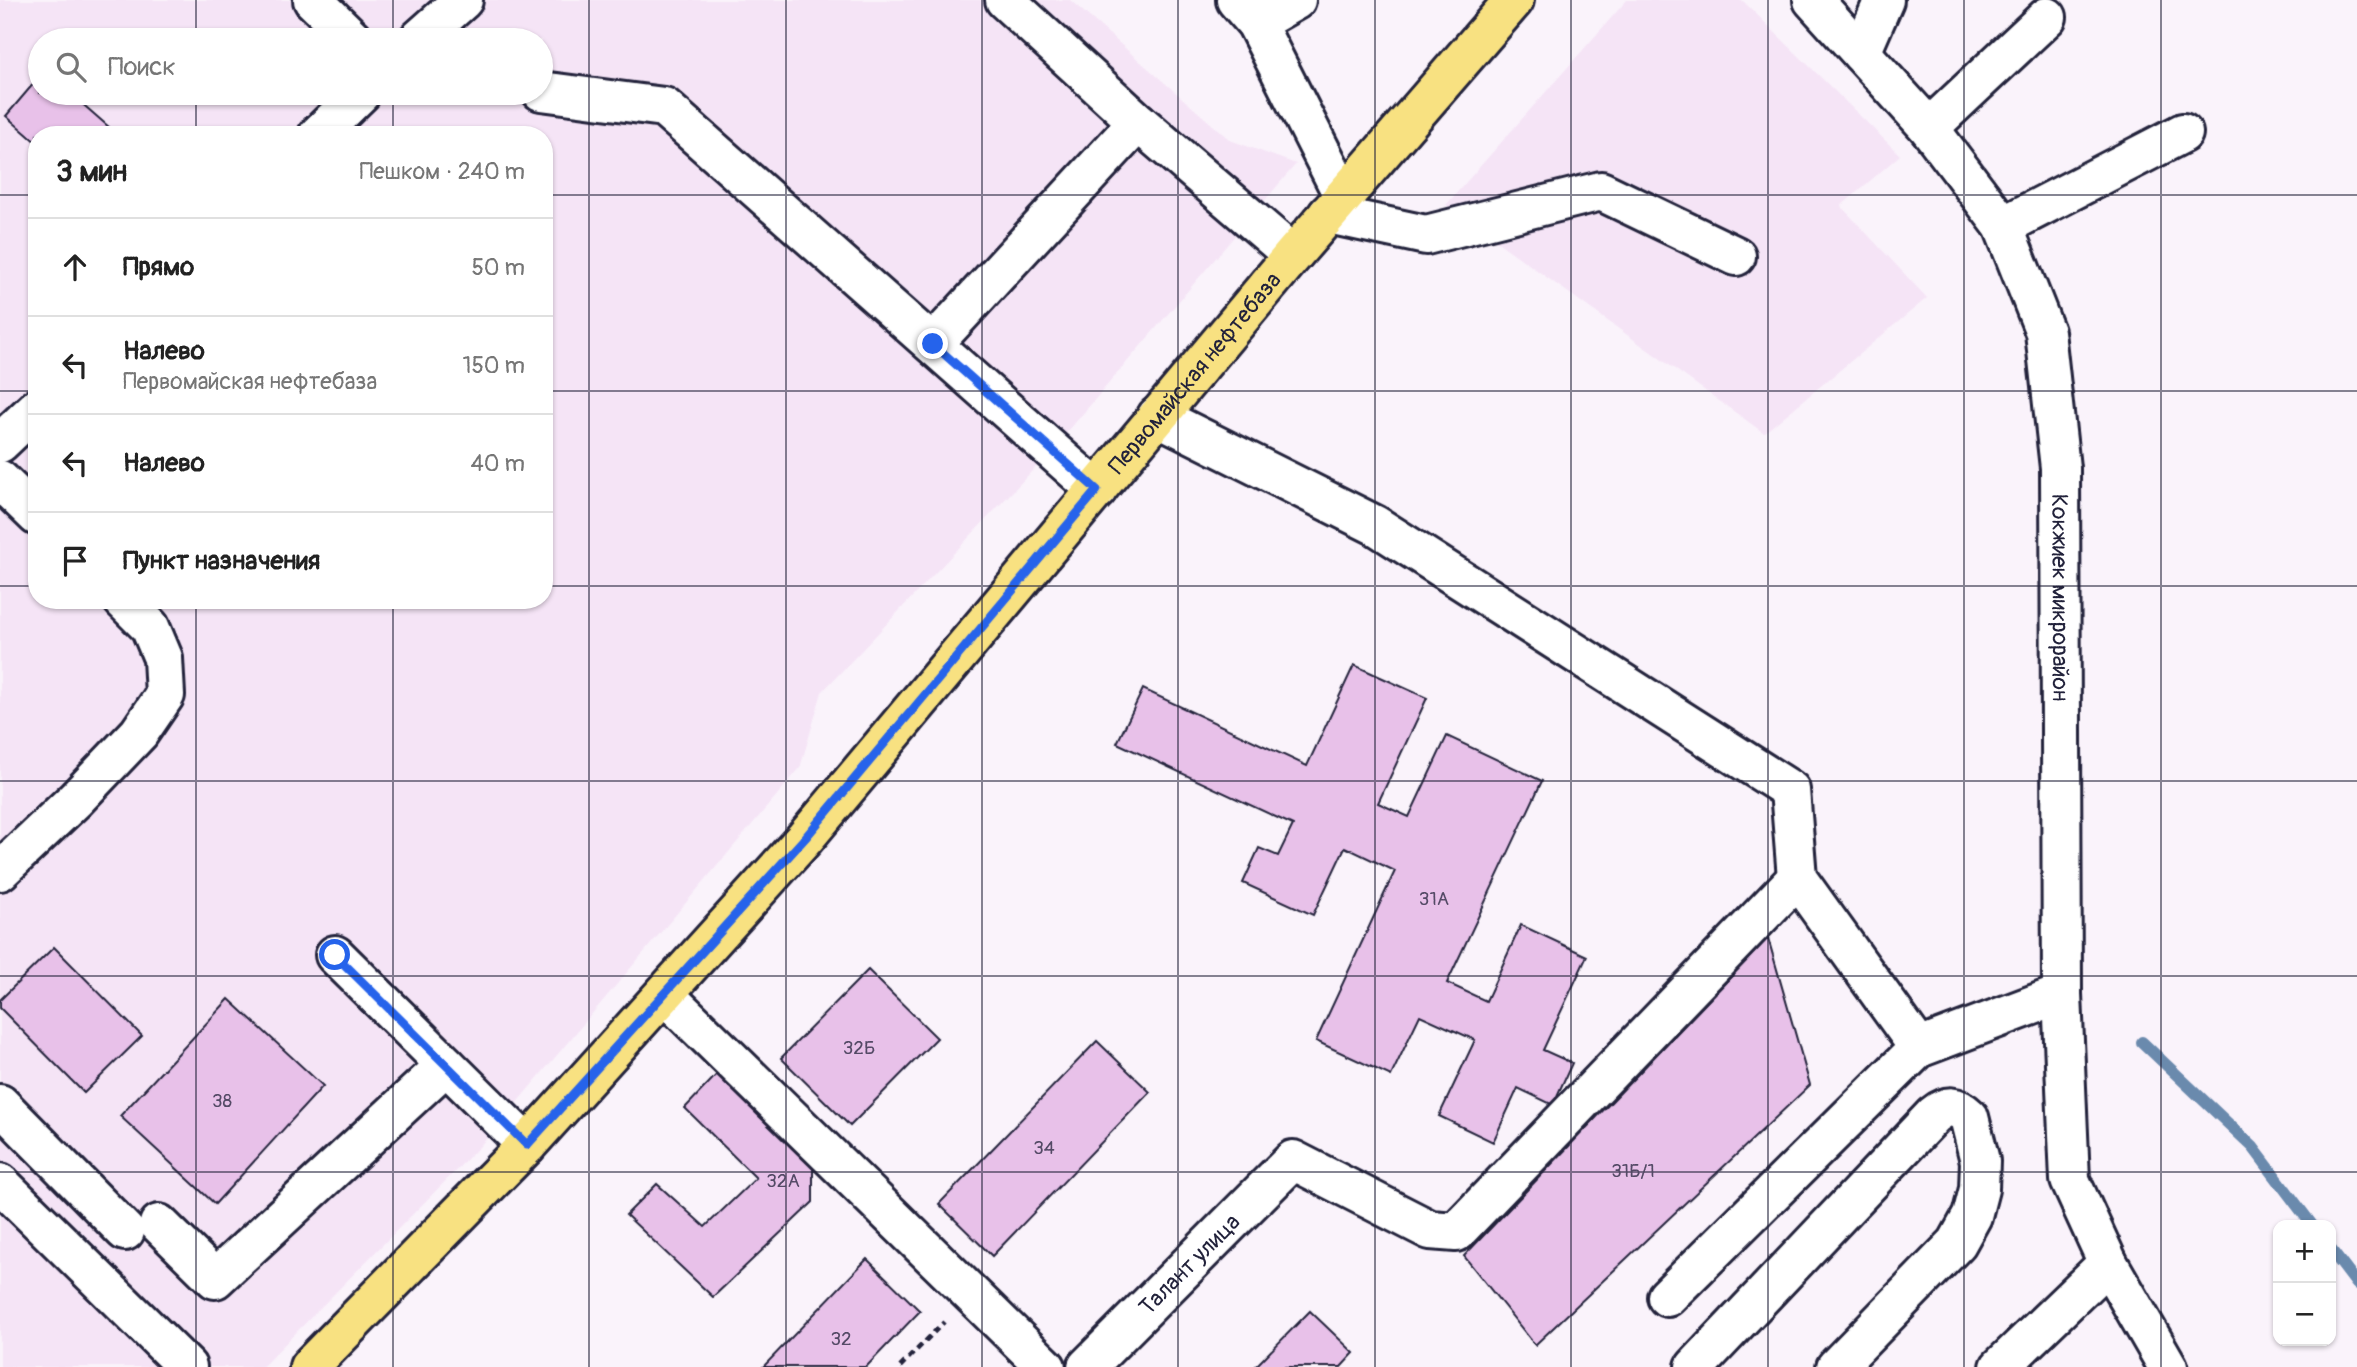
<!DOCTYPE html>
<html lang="ru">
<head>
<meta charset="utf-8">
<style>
  :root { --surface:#fff; --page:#f6f6f6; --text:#222; --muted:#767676; --line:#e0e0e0 }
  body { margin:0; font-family:Pangolin,sans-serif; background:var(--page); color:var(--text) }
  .controls { position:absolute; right:21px; bottom:21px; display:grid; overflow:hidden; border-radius:14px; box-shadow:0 2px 5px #0004 }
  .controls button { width:63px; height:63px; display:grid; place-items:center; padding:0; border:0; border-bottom:2px solid var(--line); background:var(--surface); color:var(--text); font:35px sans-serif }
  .stop { position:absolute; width:21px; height:21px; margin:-16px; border:5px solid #2563eb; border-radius:50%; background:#fff }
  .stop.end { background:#2563eb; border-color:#fff; box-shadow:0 2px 7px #0008 }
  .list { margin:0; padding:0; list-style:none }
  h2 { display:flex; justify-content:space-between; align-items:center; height:91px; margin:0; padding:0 28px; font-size:30px }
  h2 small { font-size:23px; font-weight:400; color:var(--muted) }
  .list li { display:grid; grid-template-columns:46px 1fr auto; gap:21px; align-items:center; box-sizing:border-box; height:98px; padding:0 28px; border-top:2px solid var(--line) }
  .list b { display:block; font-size:26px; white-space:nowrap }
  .list p { margin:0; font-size:23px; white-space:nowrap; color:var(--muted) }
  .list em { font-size:23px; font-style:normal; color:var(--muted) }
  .icon { flex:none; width:38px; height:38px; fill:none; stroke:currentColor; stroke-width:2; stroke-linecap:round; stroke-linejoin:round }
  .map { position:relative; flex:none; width:2357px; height:1367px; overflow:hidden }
  .search { position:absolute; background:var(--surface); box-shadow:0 2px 5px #0004; left:28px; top:28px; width:525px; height:77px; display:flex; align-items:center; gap:18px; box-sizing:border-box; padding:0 24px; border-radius:38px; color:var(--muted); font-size:26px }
  .panel { position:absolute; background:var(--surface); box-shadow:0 2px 5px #0004; left:28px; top:126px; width:525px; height:483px; border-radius:28px }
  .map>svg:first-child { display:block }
  .built { fill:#f5e4f6; fill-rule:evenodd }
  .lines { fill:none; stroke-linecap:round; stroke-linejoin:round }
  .stream { stroke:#6b8aad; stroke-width:12 }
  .building { fill:#e8c1e9; stroke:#22223b; stroke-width:2 }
  .minor-casing { stroke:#22223b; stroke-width:44 }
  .major-casing { stroke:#22223b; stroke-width:44 }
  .path { stroke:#22223b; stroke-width:4.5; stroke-dasharray:7 5; stroke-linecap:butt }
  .minor { stroke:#fff; stroke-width:38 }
  .major { stroke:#f8e181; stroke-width:38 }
  .route { stroke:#2563eb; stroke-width:9 }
  .grid { fill:none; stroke:#22223b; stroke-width:2; stroke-opacity:0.55 }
  .labels { text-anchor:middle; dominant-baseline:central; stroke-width:7; stroke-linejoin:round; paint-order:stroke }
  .number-label { font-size:19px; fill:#544a66 }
  .street-label { font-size:23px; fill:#22223b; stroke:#fff }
</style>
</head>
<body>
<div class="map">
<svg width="2357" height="1367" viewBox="0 0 2357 1367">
  <rect width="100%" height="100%" fill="#faf3fb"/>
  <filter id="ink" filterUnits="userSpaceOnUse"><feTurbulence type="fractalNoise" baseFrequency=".0143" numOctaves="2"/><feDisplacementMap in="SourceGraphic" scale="14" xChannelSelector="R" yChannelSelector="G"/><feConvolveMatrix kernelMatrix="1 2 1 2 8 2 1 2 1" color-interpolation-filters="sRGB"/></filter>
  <g filter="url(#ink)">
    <g class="built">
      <path d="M0 0H1070L1230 140 1296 164 1051 451 822 692 800 768 480 1146 262 1367H0ZM40 40H541V93H40ZM37 135H544V600H37Z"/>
      <polygon points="1627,0 1742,0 1900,155 1841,206 1927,298 1764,433 1446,205"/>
    </g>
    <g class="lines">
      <g class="stream">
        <polyline points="2142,1042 2253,1147 2312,1225"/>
        <polyline points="2331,1250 2357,1284"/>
      </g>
    </g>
    <g class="building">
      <polygon points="40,76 40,93 70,93 118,135 37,135 37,143 6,116"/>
      <polygon points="1354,665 1427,698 1378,803 1409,817 1447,736 1542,781 1447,983 1486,1001 1521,925 1587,956 1543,1050 1572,1063 1553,1105 1518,1088 1493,1142 1439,1116 1475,1040 1420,1015 1391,1076 1316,1041 1395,871 1345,847 1313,915 1243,883 1259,848 1278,856 1293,825 1117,743 1143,689 1307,766"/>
      <polygon points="1768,938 1810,1085 1535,1345 1464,1256"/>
      <polygon points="54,947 142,1036 84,1093 0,1008 0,1000"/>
      <polygon points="868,970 937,1038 850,1126 781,1058"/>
      <polygon points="229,999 323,1086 215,1204 120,1116"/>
      <polygon points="1097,1041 1150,1092 992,1256 939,1204"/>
      <polygon points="723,1068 813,1164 813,1202 713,1297 626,1215 657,1184 705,1227 756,1178 685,1108"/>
      <polygon points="867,1259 920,1311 866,1367 763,1367"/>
      <polygon points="1310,1311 1354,1353 1341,1367 1255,1367"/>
    </g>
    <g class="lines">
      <g class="minor-casing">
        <g id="minor">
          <polyline points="313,0 354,40"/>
          <polyline points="1236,0 1256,23 1344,197"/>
          <path id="s1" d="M1813 0 1929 128 2003 226 2045 332 2060 468 2062 994 2070 1180 2108 1263 2168 1367"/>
          <polyline points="1256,23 1296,0"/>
          <polyline points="418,40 463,0"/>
          <polyline points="1861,53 1884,0"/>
          <polyline points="541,91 664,107 1097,490"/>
          <polyline points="1138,122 1293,255"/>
          <polyline points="1929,128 2047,17"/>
          <polyline points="318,135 361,93"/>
          <polyline points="1328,214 1426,235 1601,191 1736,256"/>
          <polyline points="2003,226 2183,133"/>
          <polyline points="933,344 1138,122 1005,0"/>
          <polyline points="1157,416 1375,525 1790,790 1797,878 1919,1048"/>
          <polyline points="0,443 37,408"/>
          <polyline points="0,480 37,516"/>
          <polyline points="0,871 76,799 139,733 165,695 163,658 150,627 123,600"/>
          <polyline points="335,955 527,1145"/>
          <polyline points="665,995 1046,1367"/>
          <polyline points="0,1104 125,1231"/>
          <polyline points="0,1183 187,1367"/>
          <polyline points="159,1224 215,1279 446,1065"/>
          <polyline points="1667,1297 1919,1048 2062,994"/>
          <path id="s2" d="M1087 1367 1293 1160 1430 1230 1456 1232 1797 878"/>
          <path d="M1695 1367 1934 1115C1947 1104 1957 1105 1969 1117L1980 1161 1979 1189 1972 1216 1957 1243 1836 1367"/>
          <polyline points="2000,1367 2108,1263"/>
        </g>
      </g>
      <g class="major-casing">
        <g id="major">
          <path id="s3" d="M309 1367 527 1145 805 838 1293 255 1514 0"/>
        </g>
      </g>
      <polyline class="path" points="900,1367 944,1322"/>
      <use href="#minor" class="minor"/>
      <use href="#major" class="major"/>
    </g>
  </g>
  <g class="lines" filter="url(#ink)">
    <polyline class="route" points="335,955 527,1145 805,838 1097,490 933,344"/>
  </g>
  <path class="grid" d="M196 0V40M393 0V40M589 0V1367M786 0V1367M982 0V1367M1178 0V1367M1375 0V1367M1571 0V1367M1768 0V1367M1964 0V1367M2161 0V1367M196 93V135M393 93V135M0 195H37M544 195H2357M0 391H37M544 391H2357M0 586H37M544 586H2357M196 600V1367M393 600V1367M0 781H2357M0 976H2357M0 1172H2357"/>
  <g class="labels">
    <g class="number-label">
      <text x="1434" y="899">31А</text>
      <text x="859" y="1048">32Б</text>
      <text x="222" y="1101">38</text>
      <text x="1044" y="1148">34</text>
      <text x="1633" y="1171">31Б/1</text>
      <text x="783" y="1181">32А</text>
      <text x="841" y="1339">32</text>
    </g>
    <g class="street-label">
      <text stroke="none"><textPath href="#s3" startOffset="1332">Первомайская нефтебаза</textPath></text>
      <text stroke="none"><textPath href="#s1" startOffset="676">Кокжиек микрорайон</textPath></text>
      <text stroke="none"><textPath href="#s2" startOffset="145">Талант улица</textPath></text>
    </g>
  </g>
</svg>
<div class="controls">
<button>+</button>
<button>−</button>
</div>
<div class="stop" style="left:335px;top:955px"></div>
<div class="stop end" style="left:933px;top:344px"></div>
<div class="search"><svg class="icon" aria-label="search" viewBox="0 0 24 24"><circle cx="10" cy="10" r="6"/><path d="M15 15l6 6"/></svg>Поиск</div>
<section class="panel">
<h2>3 мин<small>Пешком · 240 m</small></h2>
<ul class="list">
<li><svg class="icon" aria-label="ahead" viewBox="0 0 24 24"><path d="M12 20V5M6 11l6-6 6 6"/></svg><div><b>Прямо</b></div><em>50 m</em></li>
<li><svg class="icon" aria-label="left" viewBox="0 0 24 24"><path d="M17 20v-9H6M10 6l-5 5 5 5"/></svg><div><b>Налево</b><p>Первомайская нефтебаза</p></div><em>150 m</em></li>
<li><svg class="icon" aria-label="left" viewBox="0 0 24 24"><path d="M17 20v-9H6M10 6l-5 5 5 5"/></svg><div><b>Налево</b></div><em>40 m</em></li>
<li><svg class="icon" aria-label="arrive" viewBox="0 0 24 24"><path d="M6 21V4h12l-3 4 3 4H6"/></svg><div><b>Пункт назначения</b></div></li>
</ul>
</section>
</div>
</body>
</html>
